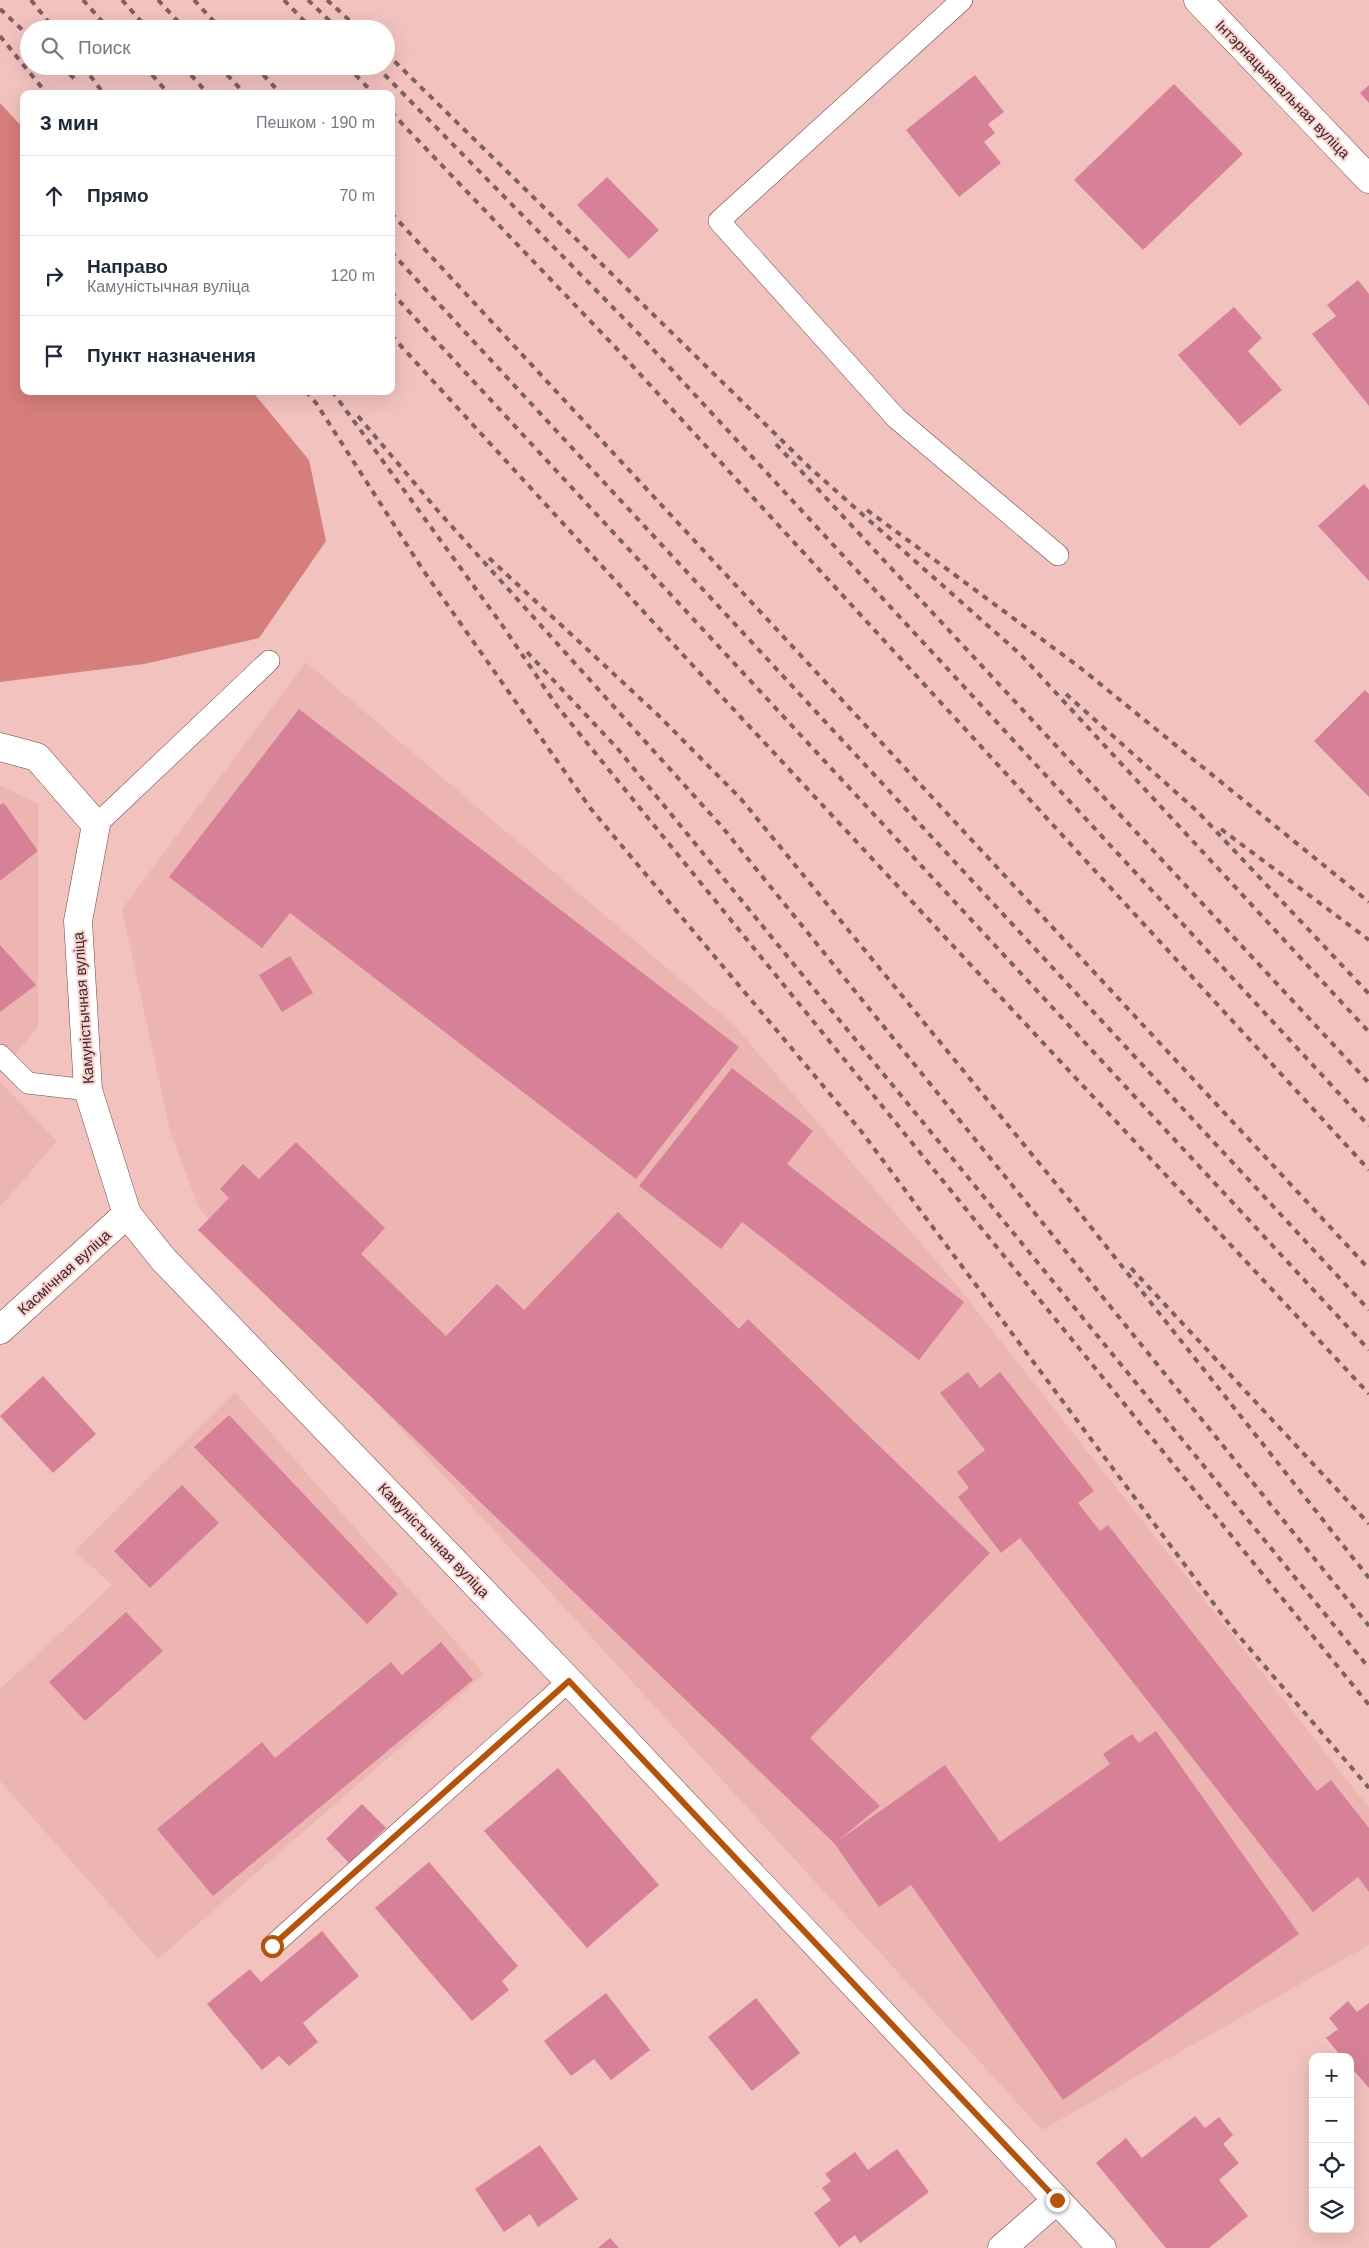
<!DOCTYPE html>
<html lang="ru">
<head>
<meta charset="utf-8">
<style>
  :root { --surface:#fff; --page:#f2f2f3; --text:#1f2937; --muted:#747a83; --line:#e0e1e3 }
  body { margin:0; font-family:Arial,sans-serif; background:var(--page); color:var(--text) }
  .controls { position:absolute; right:15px; bottom:15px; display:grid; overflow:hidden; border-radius:10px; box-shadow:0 5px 20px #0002 }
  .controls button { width:45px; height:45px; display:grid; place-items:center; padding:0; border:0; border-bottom:1px solid var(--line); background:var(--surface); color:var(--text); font:25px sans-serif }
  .stop { position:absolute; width:15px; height:15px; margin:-11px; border:4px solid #b45309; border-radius:50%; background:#fff }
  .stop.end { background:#b45309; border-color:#fff; box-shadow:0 1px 5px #0008 }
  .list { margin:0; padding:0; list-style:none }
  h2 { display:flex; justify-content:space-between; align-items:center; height:65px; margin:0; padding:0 20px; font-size:21px }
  h2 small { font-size:16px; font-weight:400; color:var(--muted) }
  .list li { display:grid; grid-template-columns:32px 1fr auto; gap:15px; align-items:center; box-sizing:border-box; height:80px; padding:0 20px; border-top:1px solid var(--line) }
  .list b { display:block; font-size:19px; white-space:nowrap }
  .list p { margin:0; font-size:16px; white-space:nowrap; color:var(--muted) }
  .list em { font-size:16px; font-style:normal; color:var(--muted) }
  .icon { flex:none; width:28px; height:28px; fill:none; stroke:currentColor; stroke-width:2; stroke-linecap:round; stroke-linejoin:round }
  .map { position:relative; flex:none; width:1369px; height:2248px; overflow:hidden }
  .search { position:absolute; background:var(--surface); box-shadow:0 5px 20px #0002; left:20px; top:20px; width:375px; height:55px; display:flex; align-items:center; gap:12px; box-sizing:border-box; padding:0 18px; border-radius:28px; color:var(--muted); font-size:19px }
  .panel { position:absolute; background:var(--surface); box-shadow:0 5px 20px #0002; left:20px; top:90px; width:375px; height:305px; border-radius:10px }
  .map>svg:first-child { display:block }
  .built { fill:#edb5b1 }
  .forest { fill:#d67e7b }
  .building { fill:#d78198 }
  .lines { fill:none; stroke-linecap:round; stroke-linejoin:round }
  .service-casing { stroke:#6f4644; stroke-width:22 }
  .minor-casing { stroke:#6f4644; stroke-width:29 }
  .service { stroke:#fff; stroke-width:21 }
  .minor { stroke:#fff; stroke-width:28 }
  .rail { stroke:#7e605e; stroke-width:4; stroke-dasharray:6 6; stroke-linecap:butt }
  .route { stroke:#b45309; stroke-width:6 }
  .labels { text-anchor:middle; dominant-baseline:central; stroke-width:4; stroke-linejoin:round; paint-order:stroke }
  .street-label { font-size:15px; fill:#3a2726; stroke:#f9d1cf }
</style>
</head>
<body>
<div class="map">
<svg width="1369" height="2248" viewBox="0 0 1369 2248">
  <rect width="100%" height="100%" fill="#f2c2be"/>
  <g class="built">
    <polygon points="306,662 734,1025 954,1282 1369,1808 1369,1945 1042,2130 199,1208 170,1131 122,909"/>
    <polygon points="0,785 38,804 38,1027 0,1072"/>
    <polygon points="0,1082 57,1141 0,1207"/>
    <polygon points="235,1392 484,1674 158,1959 0,1781 0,1689 112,1585 75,1551"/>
  </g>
  <polygon class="forest" points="0,103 24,129 24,391 252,391 309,460 326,541 259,638 144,664 0,682"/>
  <g class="building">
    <polygon points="975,75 1004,112 988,124 995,133 984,142 1001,163 959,197 906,130"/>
    <polygon points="1174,84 1243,154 1143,250 1074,180"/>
    <polygon points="1369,85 1369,103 1360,93"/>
    <polygon points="607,177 659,230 629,259 577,205"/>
    <polygon points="1358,280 1369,294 1369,406 1312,334 1336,316 1327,305"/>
    <polygon points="1234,307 1262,338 1248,351 1282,390 1240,426 1178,355"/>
    <polygon points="1364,484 1369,490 1369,581 1318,526"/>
    <polygon points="1365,690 1369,694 1369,797 1314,741"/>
    <polygon points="299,709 739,1047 636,1179 290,913 262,948 169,877"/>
    <polygon points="4,803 38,851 0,881 0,805"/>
    <polygon points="0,945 36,985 0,1012"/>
    <polygon points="290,956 313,993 282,1012 259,975"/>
    <polygon points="732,1068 813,1131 787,1164 964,1302 919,1360 742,1222 721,1249 639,1186"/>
    <polygon points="296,1142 385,1228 361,1254 446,1336 497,1284 524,1310 618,1212 739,1329 748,1319 990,1553 810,1738 880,1806 838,1841 945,1765 1000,1842 1110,1764 1103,1754 1132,1734 1139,1743 1156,1731 1299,1934 1063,2100 911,1885 879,1907 834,1843 198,1230 229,1198 220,1189 243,1164 259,1179"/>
    <polygon points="968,1372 980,1388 1000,1372 1094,1491 1078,1503 1100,1531 1108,1525 1317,1791 1331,1780 1369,1828 1369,1892 1358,1877 1313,1912 1020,1538 1001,1553 958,1497 969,1488 957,1472 985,1450 940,1393"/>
    <polygon points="43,1376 96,1434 53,1473 0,1416"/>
    <polygon points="229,1415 398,1594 367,1624 194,1447"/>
    <polygon points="182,1485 219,1523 150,1588 114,1551"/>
    <polygon points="126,1612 163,1651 85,1721 49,1682"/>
    <polygon points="441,1642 473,1680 213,1896 157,1829 262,1742 275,1758 391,1662 402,1675"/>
    <polygon points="558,1768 659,1885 587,1948 484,1831"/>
    <polygon points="362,1804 386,1828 349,1863 326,1839"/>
    <polygon points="429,1862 518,1966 502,1981 509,1990 472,2021 375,1908"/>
    <polygon points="322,1931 359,1976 303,2023 318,2042 289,2066 279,2056 262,2070 207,2004 250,1969 261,1982"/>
    <polygon points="606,1993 650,2050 611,2080 594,2059 571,2076 544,2041"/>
    <polygon points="756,1998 800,2053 752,2091 708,2037"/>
    <polygon points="1348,2001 1357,2012 1369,2003 1369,2088 1350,2066 1350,2057 1342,2057 1326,2038 1338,2029 1329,2018"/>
    <polygon points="1195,2116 1205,2128 1219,2117 1233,2135 1223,2144 1239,2163 1219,2180 1248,2216 1209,2248 1166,2248 1096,2163 1126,2138 1142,2158"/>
    <polygon points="540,2145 578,2199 538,2227 530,2214 504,2232 475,2189"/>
    <polygon points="897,2149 929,2192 860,2243 855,2235 839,2247 814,2213 831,2200 822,2188 831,2181 825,2174 855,2152 868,2170"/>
    <polygon points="610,2238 619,2248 598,2248"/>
  </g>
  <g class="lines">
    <g class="service-casing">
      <g id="service">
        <polyline points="962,0 719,221 896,418 1058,555"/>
        <polyline points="96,825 269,661"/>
        <polyline points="0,1055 28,1083 88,1090"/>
        <polyline points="272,1946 569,1681"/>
      </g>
    </g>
    <g class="minor-casing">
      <g id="minor">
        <polyline points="1198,0 1369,179"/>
        <polyline points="0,747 37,757 96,825 78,921 88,1090 127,1214 163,1259 569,1681 1102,2248"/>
        <polyline points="0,1330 127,1214"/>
        <polyline points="1002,2248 1057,2200"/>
      </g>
    </g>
    <use href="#service" class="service"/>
    <use href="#minor" class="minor"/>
    <g class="rail">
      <polyline points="31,0 54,29"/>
      <polyline points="83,0 109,29"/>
      <polyline points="122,0 148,29"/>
      <polyline points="158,0 185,29"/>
      <polyline points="194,0 221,29"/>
      <polyline points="284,0 312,29"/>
      <polyline points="308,0 338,29"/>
      <polyline points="327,0 359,29"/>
      <polyline points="0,9 29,36"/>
      <polyline points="0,36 47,94"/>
      <polyline points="386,53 809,467 1021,655 1369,1032"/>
      <polyline points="61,66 77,81"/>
      <polyline points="83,66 104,94"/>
      <polyline points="144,66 169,94"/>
      <polyline points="183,66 208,94"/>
      <polyline points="219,66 245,94"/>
      <polyline points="255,66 281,94"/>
      <polyline points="347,66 374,94"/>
      <polyline points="376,66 637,332 1369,1126"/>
      <polyline points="391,112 617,349 1369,1170"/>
      <polyline points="391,213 1369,1269"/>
      <polyline points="391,252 1369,1310"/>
      <polyline points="391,292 1369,1350"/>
      <polyline points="391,335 685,657 1369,1394"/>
      <polyline points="306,391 316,403 423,570 591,809 861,1131 1232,1628 1369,1788"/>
      <polyline points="332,391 502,625 557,706 1369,1705"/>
      <polyline points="358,416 438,511 723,828 1369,1626"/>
      <polyline points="776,444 1369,1083"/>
      <polyline points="867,510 1078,666 1369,902"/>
      <polyline points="489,558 658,715 741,799 1075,1207 1369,1578"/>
      <polyline points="527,652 617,748 1369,1668"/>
      <polyline points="1066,694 1198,812 1369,994"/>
      <polyline points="1221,829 1369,940"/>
      <polyline points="1131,1268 1369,1524"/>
    </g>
  </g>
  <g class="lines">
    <polyline class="route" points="272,1946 569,1681 1057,2200"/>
  </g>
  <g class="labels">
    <g class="street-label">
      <text transform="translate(1283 89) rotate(46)">Інтэрнацыянальная вуліца</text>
      <text transform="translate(83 1008) rotate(-94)">Камуністычная вуліца</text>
      <text transform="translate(64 1272) rotate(-42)">Касмічная вуліца</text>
      <text transform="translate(434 1540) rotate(46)">Камуністычная вуліца</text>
    </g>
  </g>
</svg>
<div class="controls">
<button>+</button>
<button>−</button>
<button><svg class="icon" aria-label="locate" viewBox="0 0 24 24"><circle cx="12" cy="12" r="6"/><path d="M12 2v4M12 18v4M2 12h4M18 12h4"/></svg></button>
<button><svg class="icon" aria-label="layers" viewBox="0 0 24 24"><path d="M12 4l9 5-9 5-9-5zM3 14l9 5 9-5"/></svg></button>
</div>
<div class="stop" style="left:272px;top:1946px"></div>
<div class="stop end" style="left:1057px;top:2200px"></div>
<div class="search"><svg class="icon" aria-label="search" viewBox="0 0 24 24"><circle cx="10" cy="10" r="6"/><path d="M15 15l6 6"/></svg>Поиск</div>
<section class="panel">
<h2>3 мин<small>Пешком · 190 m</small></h2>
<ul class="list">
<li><svg class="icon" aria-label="ahead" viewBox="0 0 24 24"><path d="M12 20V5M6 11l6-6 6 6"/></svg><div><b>Прямо</b></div><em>70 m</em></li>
<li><svg class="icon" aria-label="right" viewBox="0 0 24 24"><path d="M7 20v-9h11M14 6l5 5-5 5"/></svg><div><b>Направо</b><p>Камуністычная вуліца</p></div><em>120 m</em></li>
<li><svg class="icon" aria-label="arrive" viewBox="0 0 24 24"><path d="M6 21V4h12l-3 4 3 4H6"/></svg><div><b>Пункт назначения</b></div></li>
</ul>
</section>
</div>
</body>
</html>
